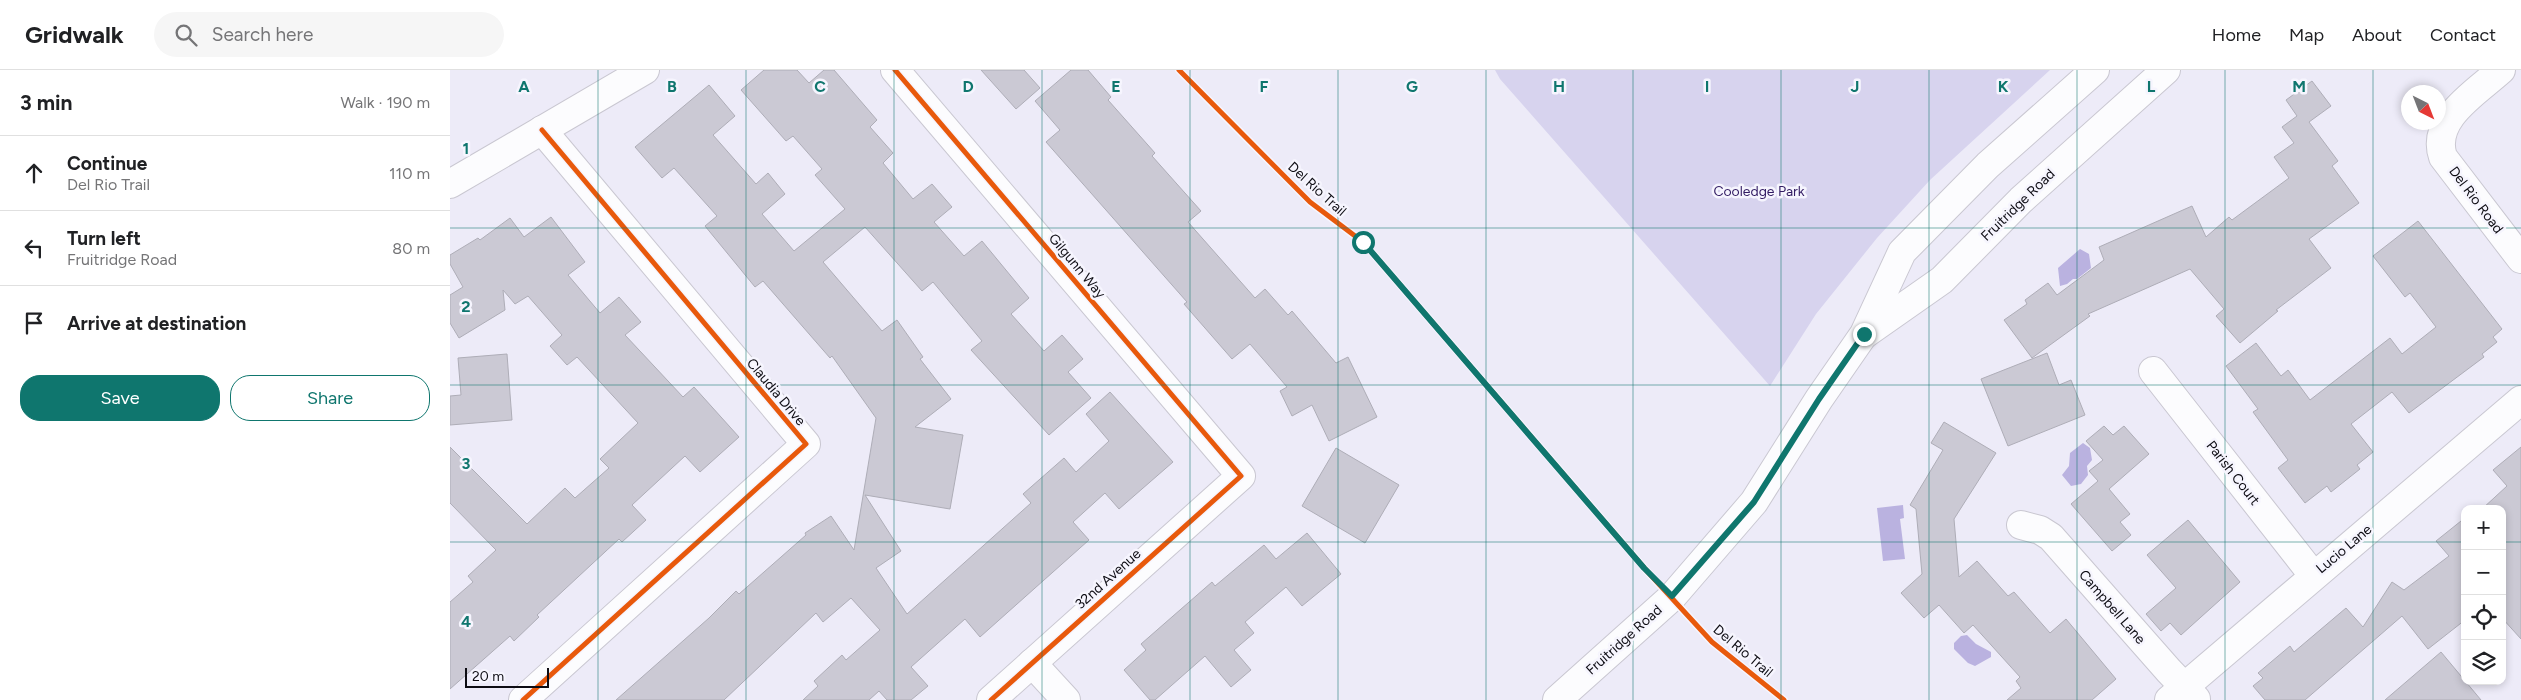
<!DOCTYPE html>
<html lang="en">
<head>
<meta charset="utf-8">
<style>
  :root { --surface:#fff; --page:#f6f6f6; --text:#202124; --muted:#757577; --line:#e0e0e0; --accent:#0f766e }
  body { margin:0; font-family:Figtree,sans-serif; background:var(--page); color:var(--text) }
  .controls { position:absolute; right:15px; bottom:15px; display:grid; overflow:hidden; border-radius:10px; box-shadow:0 2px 8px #0003 }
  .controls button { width:45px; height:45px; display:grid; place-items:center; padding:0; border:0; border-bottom:1px solid var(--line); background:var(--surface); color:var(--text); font:25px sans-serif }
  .compass { position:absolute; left:1951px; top:15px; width:45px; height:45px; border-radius:50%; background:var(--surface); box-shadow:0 2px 8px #0003; rotate:138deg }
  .scale { position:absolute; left:15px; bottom:12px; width:84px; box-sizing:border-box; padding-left:5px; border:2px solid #0d0c13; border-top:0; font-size:14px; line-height:18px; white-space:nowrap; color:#0d0c13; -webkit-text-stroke:4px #f6f5fe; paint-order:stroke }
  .stop { position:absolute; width:15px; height:15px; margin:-11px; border:4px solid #0f766e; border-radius:50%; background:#fff }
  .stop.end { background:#0f766e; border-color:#fff; box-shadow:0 1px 5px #0008 }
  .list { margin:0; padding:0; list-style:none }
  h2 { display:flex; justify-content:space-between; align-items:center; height:65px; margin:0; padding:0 20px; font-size:21px }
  h2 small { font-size:16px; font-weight:400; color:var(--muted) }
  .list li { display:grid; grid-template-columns:32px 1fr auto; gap:15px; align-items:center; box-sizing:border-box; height:75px; padding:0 20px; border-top:1px solid var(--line) }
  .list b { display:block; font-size:19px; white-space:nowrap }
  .list p { margin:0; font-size:16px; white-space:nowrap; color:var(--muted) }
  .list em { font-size:16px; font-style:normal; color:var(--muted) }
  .actions { display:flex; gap:10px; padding:15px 20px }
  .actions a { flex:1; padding:11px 0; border:1px solid var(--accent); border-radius:20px; text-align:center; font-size:18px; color:var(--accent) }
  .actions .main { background:var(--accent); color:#fff }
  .icon { flex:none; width:28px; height:28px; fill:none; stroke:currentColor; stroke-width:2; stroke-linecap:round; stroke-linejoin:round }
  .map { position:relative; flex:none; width:2071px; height:630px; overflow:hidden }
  header { display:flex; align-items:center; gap:30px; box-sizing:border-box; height:70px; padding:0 25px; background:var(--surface); border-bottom:1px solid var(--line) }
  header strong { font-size:24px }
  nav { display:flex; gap:28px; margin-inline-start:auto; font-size:18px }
  .search { width:350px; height:45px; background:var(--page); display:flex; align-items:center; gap:12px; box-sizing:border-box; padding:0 18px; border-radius:28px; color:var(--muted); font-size:19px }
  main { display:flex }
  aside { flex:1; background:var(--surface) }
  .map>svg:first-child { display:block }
  .green { fill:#d7d3ee }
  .water { fill:#bab2e0 }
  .building { fill:#cbc9d4; stroke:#aeadb7 }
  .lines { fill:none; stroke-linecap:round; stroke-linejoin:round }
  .minor-casing { stroke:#c9c7d1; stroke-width:30 }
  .secondary-casing { stroke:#c9c7d1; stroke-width:30 }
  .minor { stroke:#fcfcfe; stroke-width:28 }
  .secondary { stroke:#fcfcfe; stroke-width:28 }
  .cycleway-casing { stroke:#f6f5fe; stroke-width:8 }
  .cycleway { stroke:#e8590c; stroke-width:5 }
  .route { stroke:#0f766e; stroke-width:6 }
  .grid { fill:none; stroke:#0f766e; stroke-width:1; stroke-opacity:0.55 }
  .labels { text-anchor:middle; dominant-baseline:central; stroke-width:5; stroke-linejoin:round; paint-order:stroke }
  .street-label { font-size:14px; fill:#0d0c13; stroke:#f6f5fe }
  .park-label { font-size:14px; fill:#321c63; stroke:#f6f5fe }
  .grid-label { font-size:16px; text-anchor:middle; font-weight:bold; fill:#0f766e; stroke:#f6f5fe; stroke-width:5; stroke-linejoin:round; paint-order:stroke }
</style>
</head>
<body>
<header>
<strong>Gridwalk</strong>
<div class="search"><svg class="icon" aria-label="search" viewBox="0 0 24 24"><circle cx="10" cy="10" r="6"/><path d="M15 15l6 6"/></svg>Search here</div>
<nav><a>Home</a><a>Map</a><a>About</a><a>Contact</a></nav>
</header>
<main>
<aside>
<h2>3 min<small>Walk · 190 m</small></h2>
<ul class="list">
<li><svg class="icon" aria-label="ahead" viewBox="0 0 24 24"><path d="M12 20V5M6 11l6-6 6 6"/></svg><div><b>Continue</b><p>Del Rio Trail</p></div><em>110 m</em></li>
<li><svg class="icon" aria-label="left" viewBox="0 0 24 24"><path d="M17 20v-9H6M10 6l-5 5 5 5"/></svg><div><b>Turn left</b><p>Fruitridge Road</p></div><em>80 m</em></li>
<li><svg class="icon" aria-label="arrive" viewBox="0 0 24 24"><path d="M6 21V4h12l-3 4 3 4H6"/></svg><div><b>Arrive at destination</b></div></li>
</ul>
<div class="actions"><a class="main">Save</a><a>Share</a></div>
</aside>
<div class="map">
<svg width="2071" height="630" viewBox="0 0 2071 630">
  <rect width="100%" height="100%" fill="#edebf8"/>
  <polygon class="green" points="1045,0 1600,0 1480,110 1427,168 1366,244 1320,316 1050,9"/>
  <g class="water">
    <polygon points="1630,179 1639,184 1641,198 1627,209 1623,209 1617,214 1610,216 1608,198"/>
    <polygon points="1633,373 1640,378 1642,390 1637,396 1638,405 1631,414 1621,416 1612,405 1619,396 1620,383"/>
    <polygon points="1453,435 1454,448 1450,449 1455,489 1433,491 1427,438"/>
    <polygon points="1517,565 1526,574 1541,582 1541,587 1525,596 1518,593 1504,579 1504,573 1511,566"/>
  </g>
  <g class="building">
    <polygon points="314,0 347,0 359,13 374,0 384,0 427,50 420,57 443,83 433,93 463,129 482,114 502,137 484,152 514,186 532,171 579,228 561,244 594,281 612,265 633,289 618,302 641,328 599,365 521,280 532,271 483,212 472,221 415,157 373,192 432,261 447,250 473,287 470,289 501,329 465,357 513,365 500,439 415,425 451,481 426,498 457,544 581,433 573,424 614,388 626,402 659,371 636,344 660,322 723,392 669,439 655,423 623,452 639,470 530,567 515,549 461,597 478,616 461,630 437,630 429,621 419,630 353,630 368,616 364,611 392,585 396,590 430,560 401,528 373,552 366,543 274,630 166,630 259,548 286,521 289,524 356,465 355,463 381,446 404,480 426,348 382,286 380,288 313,211 305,217 255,156 267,146 224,98 212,108 185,77 259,15 285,46 263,65 306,114 318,103 335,124 312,144 344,181 395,139 365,105 372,99 343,66 336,71 291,20"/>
    <polygon points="531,0 574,0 590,18 566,39"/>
    <polygon points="621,0 638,0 661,27 658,30 705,83 702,86 751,141 738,152 805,228 815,219 838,245 842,241 886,293 898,287 927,347 879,371 862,335 842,346 830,321 837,317 800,274 782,289 734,234 737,232 596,72 610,60 585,31"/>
    <polygon points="1862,11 1881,36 1859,52 1888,91 1882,96 1909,133 1859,169 1881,198 1826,240 1828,241 1790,273 1766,246 1774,239 1740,199 1638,244 1640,246 1582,288 1554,250 1577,234 1575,230 1598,213 1607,225 1654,190 1649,177 1742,136 1756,167 1779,147 1782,150 1839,108 1824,87 1844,73 1832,57 1847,46 1836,30"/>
    <polygon points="101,147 135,192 118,205 150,243 169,227 191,252 175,265 233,327 244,317 289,367 250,402 235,386 182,435 196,450 172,472 169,469 87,545 89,547 64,571 60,566 0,619 0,532 23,512 18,506 46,480 0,433 0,377 77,454 115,418 125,428 159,398 150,389 188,353 127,287 117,295 100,276 112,265 78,226 65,234 53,220 55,240 9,268 0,253 0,225 13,217 0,194 0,185 28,168 30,170 60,148 74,167"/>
    <polygon points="1968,151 2052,259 2043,267 2047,272 2032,284 2034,287 1959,343 1942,322 1901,354 1923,382 1907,395 1910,399 1881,422 1877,416 1855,433 1828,398 1838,390 1803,342 1808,339 1776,296 1806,273 1831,306 1838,300 1860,330 1940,268 1952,284 1986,257 1960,223 1955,227 1923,186"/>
    <polygon points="1597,283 1609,315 1621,310 1635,345 1558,376 1531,309"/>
    <polygon points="57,284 62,350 0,355 0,326 11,325 8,288"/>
    <polygon points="1494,352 1546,383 1504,449 1509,507 1527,491 1558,526 1564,522 1600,563 1616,549 1666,609 1642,630 1557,630 1571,618 1566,611 1570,607 1523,555 1514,563 1489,535 1474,548 1451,523 1472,504 1466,439 1460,435 1493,380 1481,373"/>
    <polygon points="1654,356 1663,365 1674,356 1699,384 1659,419 1680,444 1670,452 1681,465 1662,481 1621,434 1648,411 1639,401 1653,390 1636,371"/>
    <polygon points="2071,377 2071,569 2052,548 2052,439 2032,439 2057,416 2043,400"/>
    <polygon points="886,378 949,415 915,473 852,436"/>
    <polygon points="1738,450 1790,512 1731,565 1720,553 1711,561 1696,544 1726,518 1697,485"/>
    <polygon points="2011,451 2015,454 2015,550 1978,579 1952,546 1855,630 1815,630 1803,616 1813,608 1808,603 1840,576 1844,582 1896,538 1913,557 1942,512 1954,520 1999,486 1986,471"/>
    <polygon points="857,463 891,504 852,536 836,517 795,552 804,563 784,580 801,600 781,617 755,586 705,630 700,630 674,600 696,580 691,574 762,512 765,516 814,475 826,489"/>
    <polygon points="1991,582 2031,630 1935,630"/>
  </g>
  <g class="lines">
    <g class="minor-casing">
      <g id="minor">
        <polyline points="445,0 791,406 541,630"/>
        <path d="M2051 0C2027 22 1980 49 1993 87L2071 189"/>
        <polyline points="0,114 195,0"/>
        <polyline points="1703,301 1863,505"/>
        <polyline points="1571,455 1590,460 1601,467 1719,601 1746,629"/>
        <polyline points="582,593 616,630"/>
        <polyline points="73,630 356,374 92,60"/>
        <polyline points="1719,630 2071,330"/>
      </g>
    </g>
    <g class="secondary-casing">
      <g id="secondary">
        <polyline points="1415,264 1492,210 1571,130 1716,0"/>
        <polyline points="1107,630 1222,527 1304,432 1369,329 1414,264 1452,182 1538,95 1645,0"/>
      </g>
    </g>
    <use href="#minor" class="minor"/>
    <use href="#secondary" class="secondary"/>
    <g class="cycleway-casing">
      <g id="cycleway">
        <polyline points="445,0 791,406 541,630"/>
        <polyline points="729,0 860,132 913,172 1196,500 1262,572 1334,630"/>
        <polyline points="73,630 356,374 92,60"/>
      </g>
    </g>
    <use href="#cycleway" class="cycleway"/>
  </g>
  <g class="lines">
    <polyline class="route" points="913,172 1194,498 1222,526 1304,432 1369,329 1414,264"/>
  </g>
  <path class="grid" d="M148 0V630M296 0V630M444 0V630M592 0V630M740 0V630M888 0V630M1036 0V630M1183 0V630M1331 0V630M1479 0V630M1627 0V630M1775 0V630M1923 0V630M0 158H2071M0 315H2071M0 472H2015M2052 472H2071"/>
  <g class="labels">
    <g class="street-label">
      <text transform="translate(867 119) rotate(42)">Del Rio Trail</text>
      <text transform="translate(2026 130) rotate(53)">Del Rio Road</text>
      <text transform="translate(1568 135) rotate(-44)">Fruitridge Road</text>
      <text transform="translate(627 196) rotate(50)">Gilgunn Way</text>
      <text transform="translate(326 322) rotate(50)">Claudia Drive</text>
      <text transform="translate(1783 403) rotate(52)">Parish Court</text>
      <text transform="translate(1894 479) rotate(-40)">Lucio Lane</text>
      <text transform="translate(658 509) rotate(-42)">32nd Avenue</text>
      <text transform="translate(1662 537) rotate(49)">Campbell Lane</text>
      <text transform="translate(1174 570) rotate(-42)">Fruitridge Road</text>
      <text transform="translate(1293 581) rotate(40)">Del Rio Trail</text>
    </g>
    <g class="park-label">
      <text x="1309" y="121">Cooledge Park</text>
    </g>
  </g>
  <g class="grid-label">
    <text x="74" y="22">A</text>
    <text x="222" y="22">B</text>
    <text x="370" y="22">C</text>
    <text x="518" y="22">D</text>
    <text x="666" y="22">E</text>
    <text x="814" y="22">F</text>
    <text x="962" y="22">G</text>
    <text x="1109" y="22">H</text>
    <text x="1257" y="22">I</text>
    <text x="1405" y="22">J</text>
    <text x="1553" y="22">K</text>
    <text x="1701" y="22">L</text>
    <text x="1849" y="22">M</text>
    <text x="16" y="84">1</text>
    <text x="16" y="242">2</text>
    <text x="16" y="399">3</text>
    <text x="16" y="557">4</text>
  </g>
</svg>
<div class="controls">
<button>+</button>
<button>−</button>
<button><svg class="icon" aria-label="locate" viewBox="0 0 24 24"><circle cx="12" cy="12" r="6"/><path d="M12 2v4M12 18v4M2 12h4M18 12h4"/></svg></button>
<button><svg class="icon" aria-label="layers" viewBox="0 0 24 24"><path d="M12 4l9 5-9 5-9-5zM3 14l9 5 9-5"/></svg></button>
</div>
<svg class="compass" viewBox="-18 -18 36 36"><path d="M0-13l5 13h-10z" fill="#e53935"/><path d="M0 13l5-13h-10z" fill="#757577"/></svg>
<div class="scale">20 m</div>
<div class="stop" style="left:913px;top:172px"></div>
<div class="stop end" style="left:1414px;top:264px"></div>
</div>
</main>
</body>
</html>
